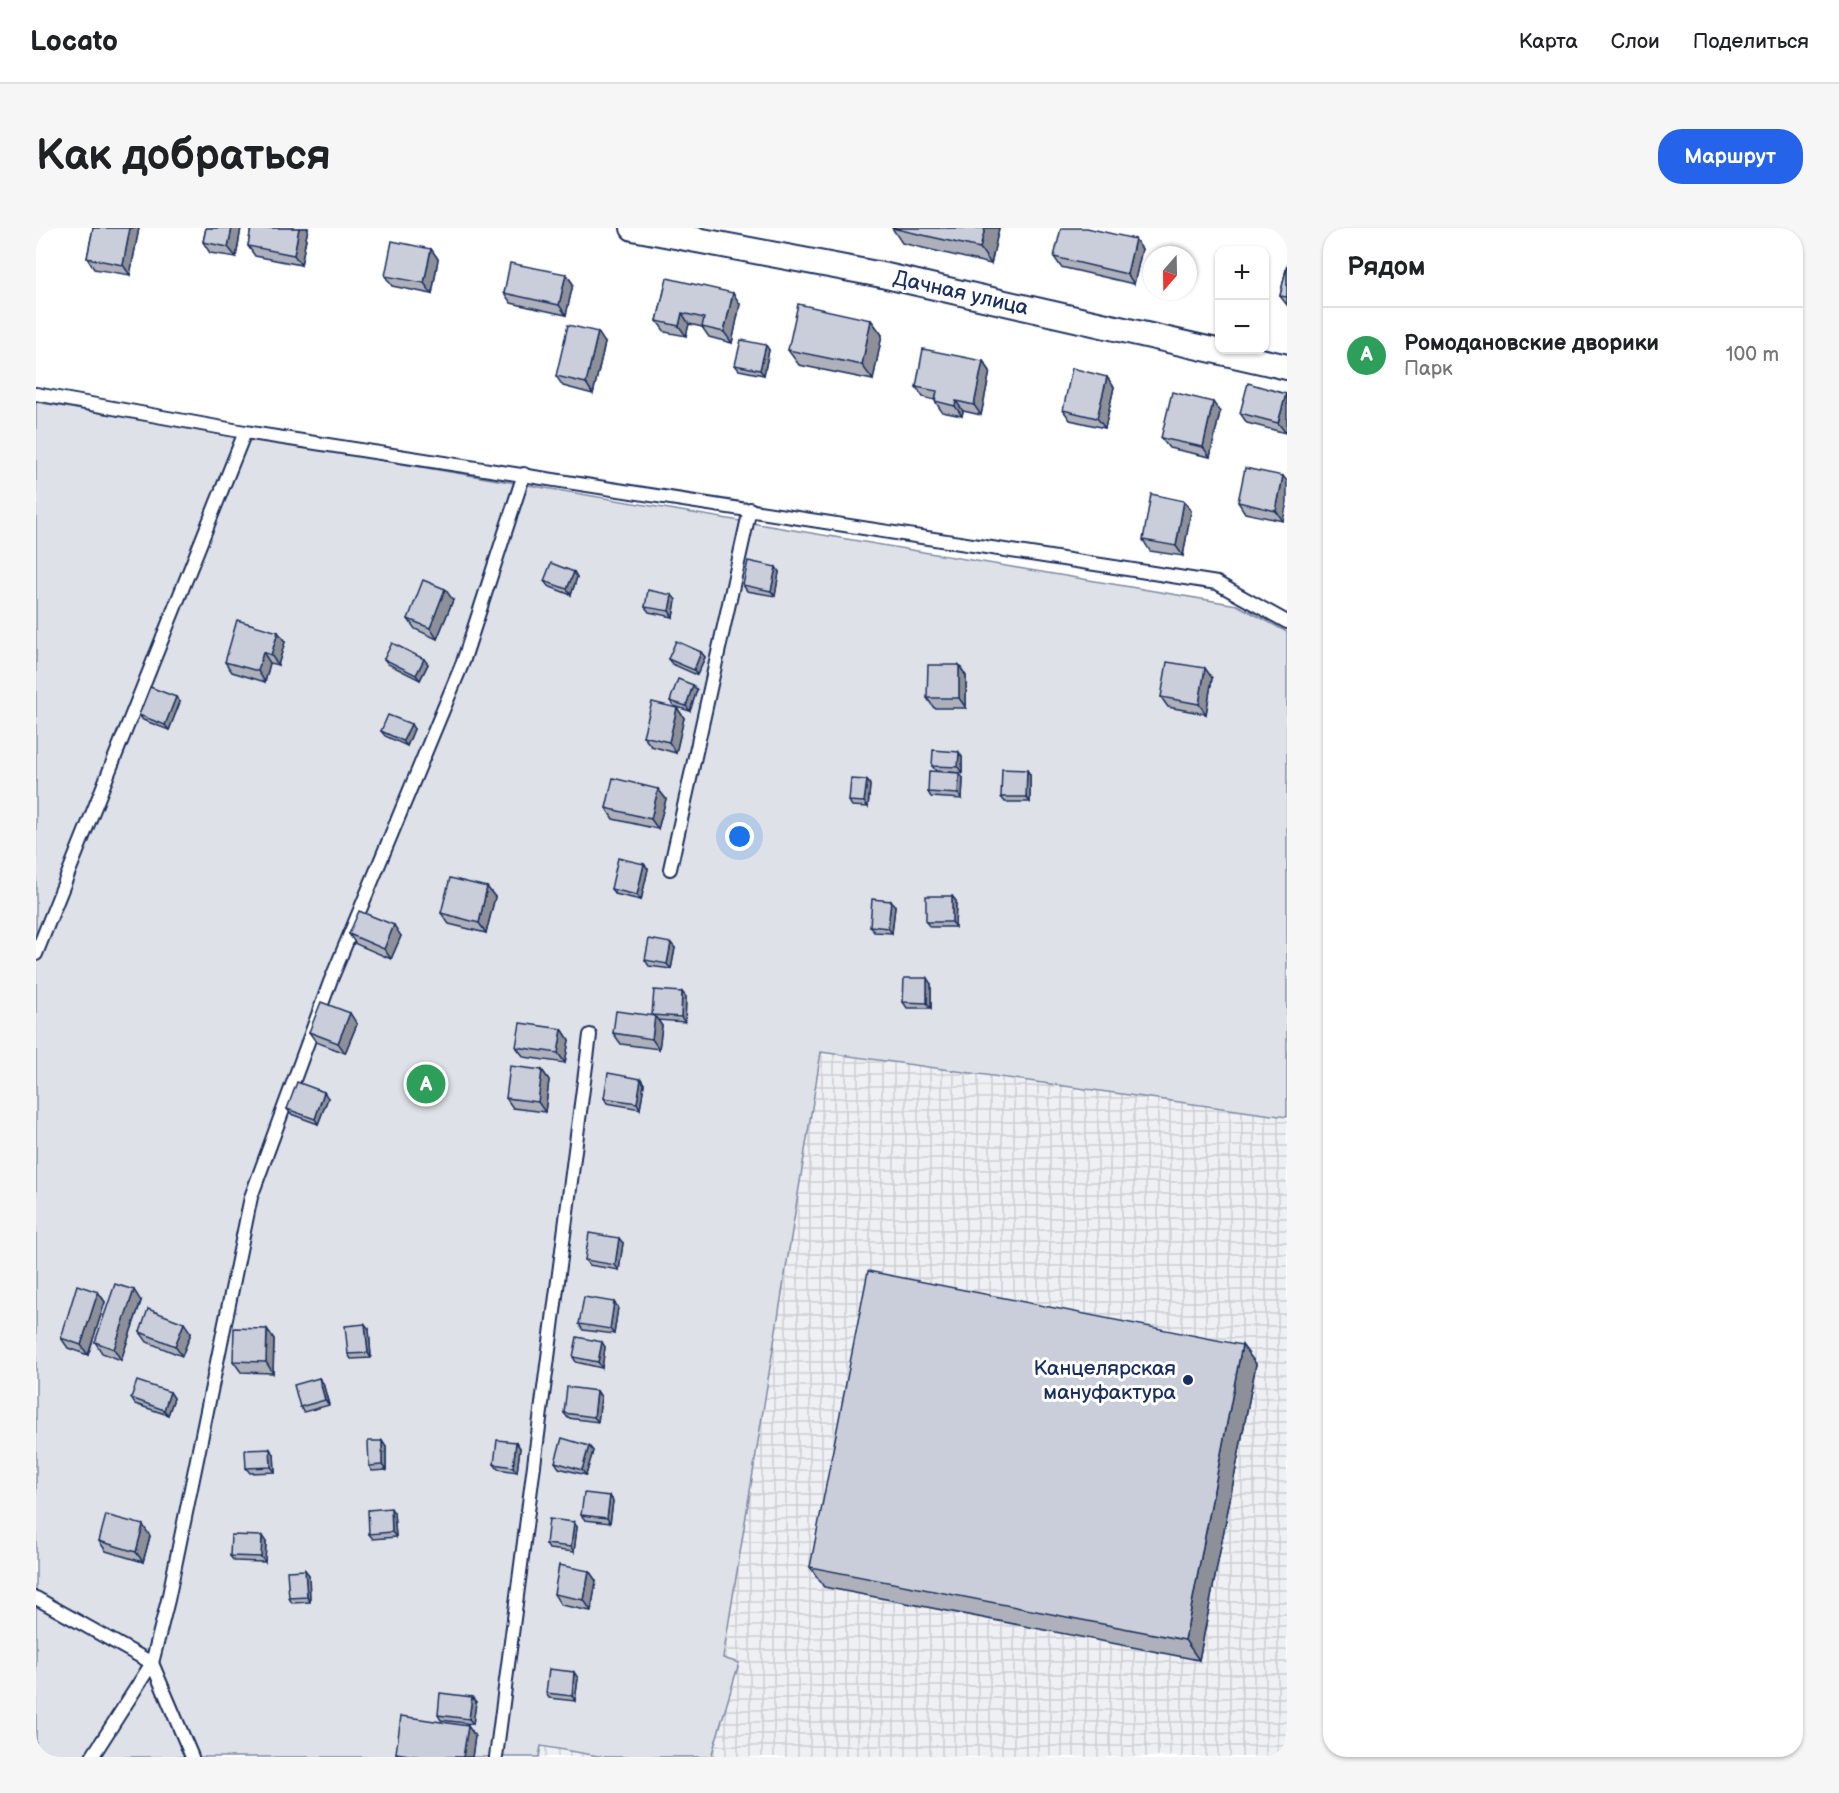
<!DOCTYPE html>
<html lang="ru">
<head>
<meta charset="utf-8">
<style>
  :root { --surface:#fff; --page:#f6f6f6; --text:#202124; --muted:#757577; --line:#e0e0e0; --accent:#2563eb }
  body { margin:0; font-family:"Balsamiq Sans",sans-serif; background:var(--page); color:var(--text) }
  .controls { position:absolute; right:18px; top:18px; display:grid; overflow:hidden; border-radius:12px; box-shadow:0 2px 4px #0004 }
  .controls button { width:54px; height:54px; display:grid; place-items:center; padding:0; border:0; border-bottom:2px solid var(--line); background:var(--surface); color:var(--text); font:30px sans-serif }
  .compass { position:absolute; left:1107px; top:18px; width:54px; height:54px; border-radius:50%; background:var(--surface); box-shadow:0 2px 4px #0004; rotate:200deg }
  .you { position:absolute; left:704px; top:609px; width:21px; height:21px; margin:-15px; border:4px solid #fff; border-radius:50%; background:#1a73e8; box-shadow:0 0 0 9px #1a73e833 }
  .badge { display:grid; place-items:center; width:39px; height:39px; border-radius:50%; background:var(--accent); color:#fff; font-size:20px; font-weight:700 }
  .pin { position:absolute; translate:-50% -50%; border:3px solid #fff; box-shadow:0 2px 6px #0006 }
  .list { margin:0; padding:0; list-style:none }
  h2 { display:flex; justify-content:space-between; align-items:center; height:78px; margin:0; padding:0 24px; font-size:26px }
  h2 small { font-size:20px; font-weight:400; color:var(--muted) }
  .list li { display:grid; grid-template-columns:39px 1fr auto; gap:18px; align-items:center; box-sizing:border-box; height:96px; padding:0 24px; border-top:2px solid var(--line) }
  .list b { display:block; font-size:22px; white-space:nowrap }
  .list p { margin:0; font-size:20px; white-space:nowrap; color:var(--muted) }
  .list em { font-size:20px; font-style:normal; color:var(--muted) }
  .map { position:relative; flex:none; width:1251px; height:1529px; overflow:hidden; border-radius:24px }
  header { display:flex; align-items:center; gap:36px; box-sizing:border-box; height:84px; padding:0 30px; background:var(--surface); border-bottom:2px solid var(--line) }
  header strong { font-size:28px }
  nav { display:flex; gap:33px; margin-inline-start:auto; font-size:21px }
  .intro { display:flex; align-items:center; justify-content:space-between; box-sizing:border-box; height:144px; padding:0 36px }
  h1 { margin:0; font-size:42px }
  .button { padding:15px 27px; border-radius:24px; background:var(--accent); color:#fff; font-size:21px; font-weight:700 }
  main { display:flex; gap:36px; padding:0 36px }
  aside { flex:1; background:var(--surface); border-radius:24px; box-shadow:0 2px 4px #0004 }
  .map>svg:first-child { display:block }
  .industrial { fill:url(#industrial-grid) }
  .green { fill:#dee1e7; stroke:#7c88a2; stroke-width:1.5 }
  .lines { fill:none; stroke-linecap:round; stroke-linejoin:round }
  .lane-casing { stroke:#1b2f5e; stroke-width:16 }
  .street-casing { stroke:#1b2f5e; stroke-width:28 }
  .lane { stroke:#fff; stroke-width:12 }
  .street { stroke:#fff; stroke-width:24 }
  .wall { fill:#aeb1bb; stroke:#1b2f5e; stroke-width:1.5 }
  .shaded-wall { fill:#8d9099; stroke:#1b2f5e; stroke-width:1.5 }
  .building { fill:#caceda; stroke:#1b2f5e; stroke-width:1.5 }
  .poi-dot { fill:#1b2f5e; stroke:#fff; stroke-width:2 }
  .labels { text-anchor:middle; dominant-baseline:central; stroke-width:6; stroke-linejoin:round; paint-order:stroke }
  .street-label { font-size:21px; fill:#1b2f5e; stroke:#fff }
  .poi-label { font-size:21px; fill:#1b2f5e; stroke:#fff; text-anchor:end }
</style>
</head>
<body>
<header>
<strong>Locato</strong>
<nav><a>Карта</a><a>Слои</a><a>Поделиться</a></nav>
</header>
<div class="intro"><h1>Как добраться</h1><a class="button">Маршрут</a></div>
<main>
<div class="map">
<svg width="1251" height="1529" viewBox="0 0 1251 1529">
  <defs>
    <pattern id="industrial-grid" width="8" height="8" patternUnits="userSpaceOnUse" patternTransform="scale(1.5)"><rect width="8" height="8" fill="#eff0f4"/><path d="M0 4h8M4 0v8" fill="none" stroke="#ccced4"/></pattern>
  </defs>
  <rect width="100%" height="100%" fill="#fff"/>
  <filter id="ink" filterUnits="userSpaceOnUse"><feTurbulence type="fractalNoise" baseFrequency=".0167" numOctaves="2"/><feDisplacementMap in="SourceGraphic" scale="12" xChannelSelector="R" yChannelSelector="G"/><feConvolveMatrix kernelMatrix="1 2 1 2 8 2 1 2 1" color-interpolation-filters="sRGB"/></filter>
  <g filter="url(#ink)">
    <g class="industrial">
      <polygon points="785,823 1251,889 1251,1529 675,1529 702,1436 687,1431"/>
      <polygon points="504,1518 568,1529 503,1529"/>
    </g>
    <polygon class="green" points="0,174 1201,377 1251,404 1251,889 785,824 687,1430 703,1435 675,1529 568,1529 505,1518 503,1529 0,1529"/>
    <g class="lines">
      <g class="lane-casing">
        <g id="lane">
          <polyline points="0,166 209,204 1181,355 1251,394"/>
          <polyline points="634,641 714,281"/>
          <polyline points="0,726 209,204"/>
          <polyline points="0,1370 116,1435 156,1529"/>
          <polyline points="56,1529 116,1435 132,1372 215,969 294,754 427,434 488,246"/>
          <polyline points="460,1529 554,807"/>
        </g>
      </g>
      <g class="street-casing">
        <polyline id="street" points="597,0 846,47 1251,139"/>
      </g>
      <use href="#lane" class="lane"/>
      <use href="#street" class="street"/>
    </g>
    <g class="wall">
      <polygon points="57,0 103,0 94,47 58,41 51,30"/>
      <polygon points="170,0 205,0 200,29 174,25 167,14"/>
      <polygon points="215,0 272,0 265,37 219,28 212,18"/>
      <polygon points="856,0 963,0 955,36 866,15"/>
      <polygon points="395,21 402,31 396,66 356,58 349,48"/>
      <polygon points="1106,21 1098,56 1025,39 1018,29"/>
      <polygon points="1251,37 1251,77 1244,68"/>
      <polygon points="530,46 537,56 530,87 475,75 468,65"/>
      <polygon points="631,50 704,76 696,115 673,109 666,99 653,96 650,108 629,104 621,93"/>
      <polygon points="835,92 846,107 837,152 763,137 752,122"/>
      <polygon points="569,115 557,166 527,158 520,148"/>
      <polygon points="733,122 728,147 703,142 699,137"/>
      <polygon points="947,133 954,143 945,187 927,183 926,188 906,184 899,173 899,172 887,169 880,159"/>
      <polygon points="1078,159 1069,200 1034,192 1027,182"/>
      <polygon points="1250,166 1250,205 1211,195 1204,185"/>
      <polygon points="1184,184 1174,229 1133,220 1125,210"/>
      <polygon points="1247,248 1247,293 1209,285 1202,274"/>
      <polygon points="1155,283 1147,328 1114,323 1107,312"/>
      <polygon points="538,344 541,349 535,367 512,358 508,353"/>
      <polygon points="743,344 739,368 711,363 707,357"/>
      <polygon points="417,372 401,411 379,401 372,391"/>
      <polygon points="640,372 637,389 613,384 609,379"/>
      <polygon points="242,404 249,414 242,437 234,435 229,454 196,444 189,434"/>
      <polygon points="665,424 669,429 661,447 636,436 632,431"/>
      <polygon points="348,431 392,436 384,452 352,436"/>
      <polygon points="923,437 930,448 930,480 898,480 891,470"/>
      <polygon points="1176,450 1170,486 1132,479 1125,469"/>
      <polygon points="657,457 661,462 654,483 638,478 634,473"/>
      <polygon points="144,474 133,502 107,492 103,487"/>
      <polygon points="641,480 648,490 640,525 615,518 607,508"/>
      <polygon points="378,501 371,518 349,508 345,503"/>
      <polygon points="926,529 926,545 900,543 896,538"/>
      <polygon points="991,542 994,547 994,574 969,574 965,569"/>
      <polygon points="927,550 926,571 895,569 892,564"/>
      <polygon points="831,552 834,557 832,579 816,578 813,573"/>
      <polygon points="622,561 630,571 622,601 577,591 570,580"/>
      <polygon points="608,636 612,641 605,672 579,666 575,661"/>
      <polygon points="451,659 459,669 450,705 413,696 405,685"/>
      <polygon points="916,668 920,673 919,699 894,699 890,694"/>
      <polygon points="859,678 856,705 838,704 834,698"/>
      <polygon points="313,706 365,708 355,731 320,716"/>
      <polygon points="639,720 635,741 613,738 609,732"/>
      <polygon points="895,756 895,780 871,780 867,774"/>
      <polygon points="646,764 650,769 649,794 622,792 626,798 623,821 585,816 577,805 617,788"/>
      <polygon points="321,796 309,825 280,814 273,804"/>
      <polygon points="526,801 533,812 529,835 488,829 480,819"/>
      <polygon points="506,842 513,852 509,884 477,880 470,870"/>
      <polygon points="608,856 604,881 571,875 568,870"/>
      <polygon points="292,870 282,896 255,886 251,881"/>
      <polygon points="587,1015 583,1042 553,1037 549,1032"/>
      <polygon points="62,1064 69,1074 52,1127 32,1120 25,1110"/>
      <polygon points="105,1073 85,1132 66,1125 59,1114"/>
      <polygon points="582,1079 578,1106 547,1102 543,1096"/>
      <polygon points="231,1101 238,1111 237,1145 205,1144 197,1133"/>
      <polygon points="333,1101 335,1130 315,1131 312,1126"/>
      <polygon points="104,1104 155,1105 146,1128 111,1114"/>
      <polygon points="1206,1117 1220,1136 1163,1432 788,1359 774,1339"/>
      <polygon points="569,1119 566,1140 540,1134 537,1129"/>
      <polygon points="283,1150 287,1155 293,1177 268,1184 264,1179"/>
      <polygon points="561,1163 565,1169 562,1194 532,1190 528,1185"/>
      <polygon points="134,1164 138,1170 132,1187 99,1176 95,1170"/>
      <polygon points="346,1213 350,1219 350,1242 336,1243 333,1238"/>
      <polygon points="480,1214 484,1220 481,1244 462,1241 458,1236"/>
      <polygon points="553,1218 557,1223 550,1247 523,1240 519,1234"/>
      <polygon points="238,1226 239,1244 214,1245 210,1240"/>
      <polygon points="574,1268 577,1273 574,1295 549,1292 545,1287"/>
      <polygon points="358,1285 360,1309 337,1311 333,1306"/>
      <polygon points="541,1299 538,1324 513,1321 510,1316"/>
      <polygon points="114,1308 107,1334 70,1323 63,1313"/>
      <polygon points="230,1314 229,1334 198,1333 194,1328"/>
      <polygon points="269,1342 273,1347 274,1374 256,1375 253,1370"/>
      <polygon points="553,1343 560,1353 555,1383 525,1377 518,1366"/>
      <polygon points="542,1450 539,1473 513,1470 510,1465"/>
      <polygon points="436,1469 440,1474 437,1496 405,1492 402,1487"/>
      <polygon points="439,1508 436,1529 362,1529 360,1525"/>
    </g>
    <g class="shaded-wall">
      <polygon points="94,0 103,0 94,47 87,37"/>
      <polygon points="196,0 205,0 200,29 192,19"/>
      <polygon points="263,0 272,0 265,37 258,27"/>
      <polygon points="949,0 963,0 955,36 944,20"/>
      <polygon points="1099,11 1106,21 1098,56 1091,46"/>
      <polygon points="395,21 402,31 396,66 388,55"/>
      <polygon points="530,46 537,56 530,87 523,77"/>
      <polygon points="697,65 704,76 696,115 688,104"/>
      <polygon points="646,85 653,96 650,108 643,98"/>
      <polygon points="835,92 846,107 837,152 826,137"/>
      <polygon points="562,104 569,115 557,166 550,155"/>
      <polygon points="730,117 733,122 728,147 724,142"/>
      <polygon points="947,133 954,143 945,187 938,177"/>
      <polygon points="1071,149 1078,159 1069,200 1061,190"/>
      <polygon points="1250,166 1251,167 1251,200 1250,205 1242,195"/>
      <polygon points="920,173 927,183 926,188 919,178"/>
      <polygon points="1177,174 1184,184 1174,229 1167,219"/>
      <polygon points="1247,248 1251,253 1251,274 1247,293 1240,283"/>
      <polygon points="1148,273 1155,283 1147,328 1140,318"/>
      <polygon points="740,339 743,344 739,368 735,363"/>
      <polygon points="538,344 541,349 535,367 531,361"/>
      <polygon points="409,361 417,372 401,411 394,400"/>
      <polygon points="636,367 640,372 637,389 633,383"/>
      <polygon points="242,404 249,414 242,437 235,427"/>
      <polygon points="227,424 234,435 229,454 222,443"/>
      <polygon points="665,424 669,429 661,447 658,442"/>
      <polygon points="388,431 392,436 384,452 380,447"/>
      <polygon points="923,437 930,448 930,480 923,470"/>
      <polygon points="1169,440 1176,450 1170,486 1163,476"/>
      <polygon points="657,457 661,462 654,483 650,478"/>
      <polygon points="140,469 144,474 133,502 129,497"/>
      <polygon points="641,480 648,490 640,525 633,514"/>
      <polygon points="375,496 378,501 371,518 367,513"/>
      <polygon points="923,524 926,529 926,545 922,539"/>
      <polygon points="991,542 994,547 994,574 990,569"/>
      <polygon points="923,545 927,550 926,571 922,566"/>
      <polygon points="831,552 834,557 832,579 828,574"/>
      <polygon points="622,561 630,571 622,601 615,591"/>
      <polygon points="608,636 612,641 605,672 601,667"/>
      <polygon points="451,659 459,669 450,705 443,695"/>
      <polygon points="916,668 920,673 919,699 916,694"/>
      <polygon points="855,673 859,678 856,705 852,700"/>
      <polygon points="358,697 365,708 355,731 348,721"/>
      <polygon points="635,715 639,720 635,741 631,736"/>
      <polygon points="891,750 895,756 895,780 891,775"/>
      <polygon points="646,764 650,769 649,794 645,789"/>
      <polygon points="314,785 321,796 309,825 302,815"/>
      <polygon points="619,788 626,798 623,821 616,811"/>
      <polygon points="526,801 533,812 529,835 522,825"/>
      <polygon points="506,842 513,852 509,884 502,874"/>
      <polygon points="605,851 608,856 604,881 601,875"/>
      <polygon points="288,864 292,870 282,896 279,891"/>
      <polygon points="583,1010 587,1015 583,1042 579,1037"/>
      <polygon points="98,1062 105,1073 85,1132 78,1121"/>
      <polygon points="62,1064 69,1074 52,1127 45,1117"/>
      <polygon points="578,1074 582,1079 578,1106 574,1101"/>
      <polygon points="148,1095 155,1105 146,1128 139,1118"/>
      <polygon points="329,1096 333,1101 335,1130 332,1125"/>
      <polygon points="231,1101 238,1111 237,1145 230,1134"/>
      <polygon points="566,1114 569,1119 566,1140 562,1134"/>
      <polygon points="1206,1117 1220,1136 1163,1432 1149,1412"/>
      <polygon points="283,1150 287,1155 293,1177 289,1172"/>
      <polygon points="561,1163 565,1169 562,1194 558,1189"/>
      <polygon points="134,1164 138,1170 132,1187 128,1182"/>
      <polygon points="346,1213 350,1219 350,1242 346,1237"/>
      <polygon points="480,1214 484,1220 481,1244 477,1239"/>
      <polygon points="553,1218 557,1223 550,1247 546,1242"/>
      <polygon points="234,1221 238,1226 239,1244 235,1239"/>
      <polygon points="574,1268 577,1273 574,1295 571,1290"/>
      <polygon points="355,1280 358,1285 360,1309 356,1304"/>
      <polygon points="538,1294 541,1299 538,1324 535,1319"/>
      <polygon points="107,1297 114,1308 107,1334 100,1324"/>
      <polygon points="226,1308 230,1314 229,1334 225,1329"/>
      <polygon points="269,1342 273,1347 274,1374 271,1369"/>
      <polygon points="553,1343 560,1353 555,1383 548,1372"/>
      <polygon points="538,1444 542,1450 539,1473 536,1468"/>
      <polygon points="436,1469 440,1474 437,1496 433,1491"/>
      <polygon points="432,1498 439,1508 436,1529 427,1529"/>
    </g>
    <g class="building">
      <polygon points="57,0 94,0 87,37 51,30"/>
      <polygon points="170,0 196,0 192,19 167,14"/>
      <polygon points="215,0 263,0 258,27 212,18"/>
      <polygon points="856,0 949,0 944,20"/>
      <polygon points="1025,0 1051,0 1099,11 1091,46 1018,29"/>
      <polygon points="356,13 395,21 388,55 349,48"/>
      <polygon points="474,35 530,46 523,77 468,65"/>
      <polygon points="1251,37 1251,69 1244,68"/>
      <polygon points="631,50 697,65 688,104 666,99 668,90 646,85 643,98 621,93"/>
      <polygon points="762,76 835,92 826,137 752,122"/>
      <polygon points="532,97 562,104 550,155 520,148"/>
      <polygon points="705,112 730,117 724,142 699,137"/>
      <polygon points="887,121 947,133 938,177 920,173 919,178 899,173 901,163 880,159"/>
      <polygon points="1036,140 1071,149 1061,190 1027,182"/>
      <polygon points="1212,155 1250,166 1242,195 1204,185"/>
      <polygon points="1136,164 1177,174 1167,219 1125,210"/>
      <polygon points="1209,240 1247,248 1240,283 1202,274"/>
      <polygon points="1115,266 1148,273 1140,318 1107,312"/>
      <polygon points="712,333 740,339 735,363 707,357"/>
      <polygon points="515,335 538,344 531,361 508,353"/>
      <polygon points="387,352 409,361 394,400 372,391"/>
      <polygon points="612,362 636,367 633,383 609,379"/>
      <polygon points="201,392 242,404 235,427 227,424 222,443 189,434"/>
      <polygon points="640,413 665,424 658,442 632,431"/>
      <polygon points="356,415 388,431 380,447 348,431"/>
      <polygon points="1131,434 1169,440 1163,476 1125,469"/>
      <polygon points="892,437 923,437 923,470 891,470"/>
      <polygon points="642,451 657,457 650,478 634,473"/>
      <polygon points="114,459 140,469 129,497 103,487"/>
      <polygon points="616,474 641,480 633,514 607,508"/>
      <polygon points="352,487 375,496 367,513 345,503"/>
      <polygon points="897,522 923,524 922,539 896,538"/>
      <polygon points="966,541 991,542 990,569 965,569"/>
      <polygon points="893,543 923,545 922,566 892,564"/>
      <polygon points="577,550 622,561 615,591 570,580"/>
      <polygon points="815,551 831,552 828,574 813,573"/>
      <polygon points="582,630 608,636 601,667 575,661"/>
      <polygon points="414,650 451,659 443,695 405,685"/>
      <rect x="890" y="668" width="26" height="26"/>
      <polygon points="836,671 855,673 852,700 834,698"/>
      <polygon points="323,683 358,697 348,721 313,706"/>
      <polygon points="613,711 635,715 631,736 609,732"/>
      <polygon points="868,750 891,750 891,775 867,774"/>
      <polygon points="618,762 646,764 645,789 616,787"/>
      <polygon points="285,774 314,785 302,815 273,804"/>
      <polygon points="580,783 619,788 616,811 577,805"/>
      <polygon points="484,795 526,801 522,825 480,819"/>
      <polygon points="474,838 506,842 502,874 470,870"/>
      <polygon points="572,845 605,851 601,875 568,870"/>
      <polygon points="261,854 288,864 279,891 251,881"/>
      <polygon points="553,1005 583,1010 579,1037 549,1032"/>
      <polygon points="832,1043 1206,1117 1149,1412 774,1339"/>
      <polygon points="79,1056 98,1062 78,1121 59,1114"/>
      <polygon points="41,1057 62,1064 45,1117 25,1110"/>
      <polygon points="548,1069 578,1074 574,1101 543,1096"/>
      <polygon points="112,1081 148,1095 139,1118 104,1104"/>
      <polygon points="329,1096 332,1125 312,1126 309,1098"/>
      <polygon points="198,1100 231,1101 230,1134 197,1133"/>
      <polygon points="541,1109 566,1114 562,1134 537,1129"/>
      <polygon points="283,1150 289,1172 264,1179 258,1157"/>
      <polygon points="101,1153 134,1164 128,1182 95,1170"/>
      <polygon points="531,1159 561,1163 558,1189 528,1185"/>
      <polygon points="526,1210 553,1218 546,1242 519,1234"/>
      <polygon points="461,1212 480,1214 477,1239 458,1236"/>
      <polygon points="332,1213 346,1213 346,1237 333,1238"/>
      <polygon points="234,1221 235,1239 210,1240 209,1222"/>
      <polygon points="548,1265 574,1268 571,1290 545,1287"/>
      <polygon points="355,1280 356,1304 333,1306 332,1282"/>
      <polygon points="70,1287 107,1297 100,1324 63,1313"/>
      <polygon points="513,1291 538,1294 535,1319 510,1316"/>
      <polygon points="195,1307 226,1308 225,1329 194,1328"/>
      <polygon points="523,1337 553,1343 548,1372 518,1366"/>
      <polygon points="269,1342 271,1369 253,1370 251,1343"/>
      <polygon points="513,1441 538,1444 536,1468 510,1465"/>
      <polygon points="404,1465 436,1469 433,1491 402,1487"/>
      <polygon points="365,1488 432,1498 427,1529 386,1529 360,1525"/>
    </g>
  </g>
  <circle class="poi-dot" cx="1152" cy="1152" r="6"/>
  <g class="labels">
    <g class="street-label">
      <text transform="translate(925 65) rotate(13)">Дачная улица</text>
    </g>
    <g class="poi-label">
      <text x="1140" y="1140">Канцелярская<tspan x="1140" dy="24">мануфактура</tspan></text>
    </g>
  </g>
</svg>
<div class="controls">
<button>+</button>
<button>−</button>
</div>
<svg class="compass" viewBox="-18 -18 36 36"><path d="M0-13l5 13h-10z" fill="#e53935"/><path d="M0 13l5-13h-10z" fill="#757577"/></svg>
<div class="you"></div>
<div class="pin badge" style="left:390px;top:856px;background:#2e9e5b">A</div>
</div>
<aside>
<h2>Рядом<small></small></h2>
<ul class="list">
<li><span class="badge" style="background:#2e9e5b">A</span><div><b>Ромодановские дворики</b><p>Парк</p></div><em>100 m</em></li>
</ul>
</aside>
</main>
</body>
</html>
